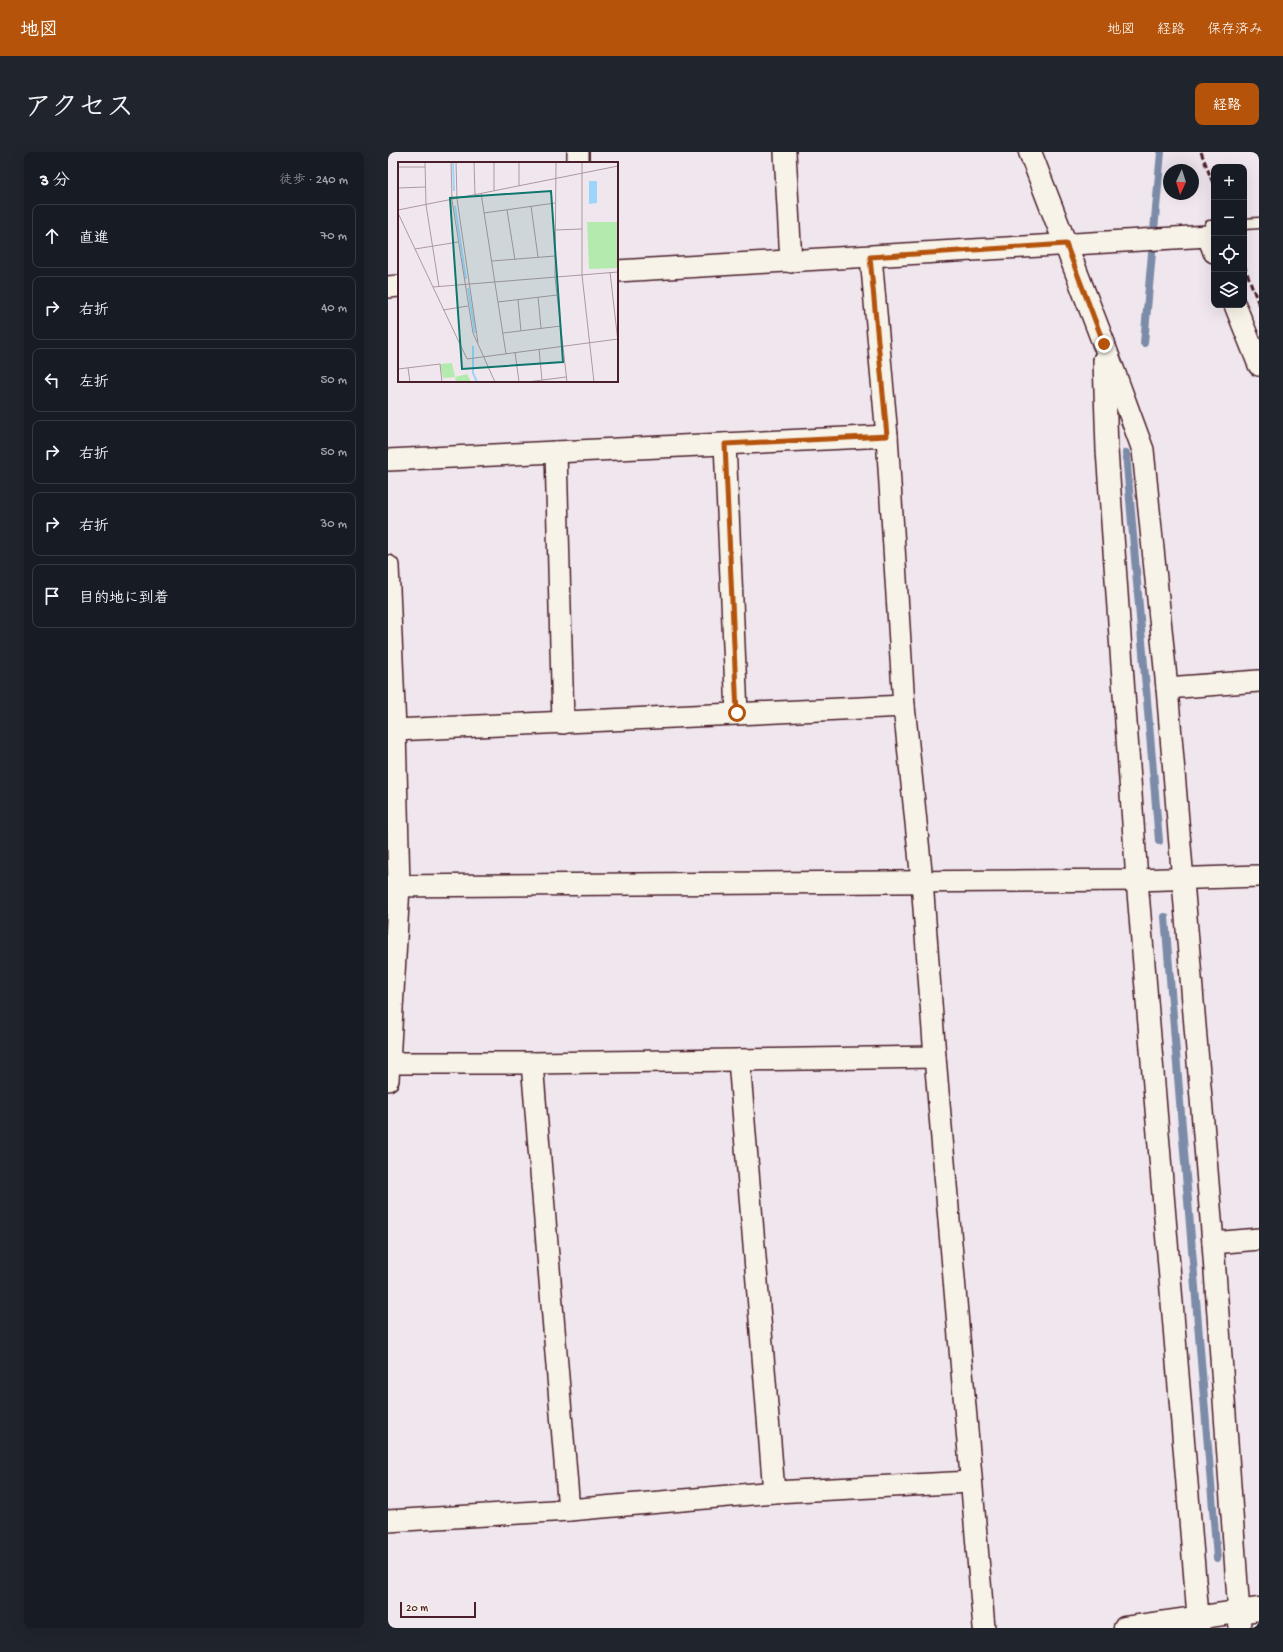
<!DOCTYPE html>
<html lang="ja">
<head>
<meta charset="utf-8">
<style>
  :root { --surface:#171b24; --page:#20242c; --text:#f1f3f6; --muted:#9ea1a6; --line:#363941; --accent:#b45309 }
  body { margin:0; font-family:"Gochi Hand","Klee One",sans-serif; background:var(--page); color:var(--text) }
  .controls { position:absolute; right:12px; top:12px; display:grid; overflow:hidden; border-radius:8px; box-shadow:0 4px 16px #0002 }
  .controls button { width:36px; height:36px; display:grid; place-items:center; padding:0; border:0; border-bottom:1px solid var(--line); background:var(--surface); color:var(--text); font:20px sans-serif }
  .compass { position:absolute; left:775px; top:12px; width:36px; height:36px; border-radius:50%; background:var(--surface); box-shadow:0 4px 16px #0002; rotate:184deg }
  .scale { position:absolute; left:12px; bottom:10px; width:76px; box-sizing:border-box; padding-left:4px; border:2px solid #4a1f2b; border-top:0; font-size:11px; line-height:14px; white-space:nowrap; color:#4a1f2b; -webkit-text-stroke:3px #f7f3e8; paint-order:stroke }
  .stop { position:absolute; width:12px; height:12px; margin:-9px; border:3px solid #b45309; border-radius:50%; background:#fff }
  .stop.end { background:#b45309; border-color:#fff; box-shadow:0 1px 4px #0008 }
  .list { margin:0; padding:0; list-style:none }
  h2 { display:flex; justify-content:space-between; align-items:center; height:52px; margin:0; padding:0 16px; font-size:17px }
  h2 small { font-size:13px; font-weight:400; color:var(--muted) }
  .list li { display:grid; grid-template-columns:26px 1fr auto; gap:12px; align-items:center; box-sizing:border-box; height:64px; margin:0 8px 8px; padding:0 8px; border:1px solid var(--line); border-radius:8px }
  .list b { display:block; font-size:15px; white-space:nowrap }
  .list em { font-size:13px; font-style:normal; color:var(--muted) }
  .icon { flex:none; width:22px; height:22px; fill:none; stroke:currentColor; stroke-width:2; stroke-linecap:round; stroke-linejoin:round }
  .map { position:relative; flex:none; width:871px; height:1476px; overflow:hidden; border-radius:8px }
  header { display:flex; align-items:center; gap:24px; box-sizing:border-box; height:56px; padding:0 20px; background:var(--accent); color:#fff }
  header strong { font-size:19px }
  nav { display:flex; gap:22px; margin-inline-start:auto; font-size:14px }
  .intro { display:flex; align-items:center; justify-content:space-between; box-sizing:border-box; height:96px; padding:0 24px }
  h1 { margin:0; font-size:28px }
  .button { padding:10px 18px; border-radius:8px; background:var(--accent); color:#fff; font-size:14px; font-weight:700 }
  main { display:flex; gap:24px; padding:0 24px }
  aside { flex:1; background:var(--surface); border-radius:8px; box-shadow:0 4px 16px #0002 }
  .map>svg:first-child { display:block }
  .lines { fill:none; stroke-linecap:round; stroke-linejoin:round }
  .stream { stroke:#7c8ca8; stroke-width:8 }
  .service-casing { stroke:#4a1f2b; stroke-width:13 }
  .minor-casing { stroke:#4a1f2b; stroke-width:24 }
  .tertiary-casing { stroke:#4a1f2b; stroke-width:25 }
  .service { stroke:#f7f3e8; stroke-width:10 }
  .minor { stroke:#f7f3e8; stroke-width:21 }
  .tertiary { stroke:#f7f3e8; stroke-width:22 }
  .rail { stroke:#4a1f2b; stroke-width:3; stroke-dasharray:6 3; stroke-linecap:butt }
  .route { stroke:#b45309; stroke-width:5 }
  .inset-river { fill:none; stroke:#9dd4fc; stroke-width:2 }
  .inset-road { fill:none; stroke:#ae97a0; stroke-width:1 }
  .view { fill:#0f766e; fill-opacity:0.15; stroke:#0f766e; stroke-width:2 }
  .inset-edge { fill:none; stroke:#4a1f2b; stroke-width:2 }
</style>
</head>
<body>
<header>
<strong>地図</strong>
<nav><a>地図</a><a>経路</a><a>保存済み</a></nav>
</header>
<div class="intro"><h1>アクセス</h1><a class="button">経路</a></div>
<main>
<aside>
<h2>3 分<small>徒歩 · 240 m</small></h2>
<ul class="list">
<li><svg class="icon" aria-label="ahead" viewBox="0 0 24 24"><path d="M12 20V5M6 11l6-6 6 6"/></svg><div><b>直進</b></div><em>70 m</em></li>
<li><svg class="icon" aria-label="right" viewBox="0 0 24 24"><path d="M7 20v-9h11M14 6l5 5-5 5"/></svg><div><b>右折</b></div><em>40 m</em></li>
<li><svg class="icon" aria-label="left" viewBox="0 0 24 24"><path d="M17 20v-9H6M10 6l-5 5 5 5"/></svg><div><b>左折</b></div><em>50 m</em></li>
<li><svg class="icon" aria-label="right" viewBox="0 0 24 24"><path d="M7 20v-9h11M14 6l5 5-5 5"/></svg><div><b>右折</b></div><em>50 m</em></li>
<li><svg class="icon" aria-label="right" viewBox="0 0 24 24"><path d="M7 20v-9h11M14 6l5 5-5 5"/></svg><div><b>右折</b></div><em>30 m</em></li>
<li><svg class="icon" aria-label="arrive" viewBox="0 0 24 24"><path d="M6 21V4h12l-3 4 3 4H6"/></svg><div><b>目的地に到着</b></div></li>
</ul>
</aside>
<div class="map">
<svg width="871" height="1476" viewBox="0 0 871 1476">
  <rect width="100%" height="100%" fill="#f0e7ee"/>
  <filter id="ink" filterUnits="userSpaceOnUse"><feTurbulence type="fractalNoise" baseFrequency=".025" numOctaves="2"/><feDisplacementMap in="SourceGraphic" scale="8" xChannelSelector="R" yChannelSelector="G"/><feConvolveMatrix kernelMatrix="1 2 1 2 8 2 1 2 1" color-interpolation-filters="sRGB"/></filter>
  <g filter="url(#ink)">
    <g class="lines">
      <g class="stream">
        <polyline points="756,191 773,0"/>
        <polyline points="738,301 771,689"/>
        <polyline points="777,765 829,1406"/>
      </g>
      <g class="service-casing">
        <g id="service">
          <polyline points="856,72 871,71"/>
          <polyline points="820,84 822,74 826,74"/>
        </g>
      </g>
      <g class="minor-casing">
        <g id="minor">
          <polyline points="190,0 190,11"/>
          <polyline points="397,0 403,110"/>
          <polyline points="483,105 499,284 516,554 534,729 547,905 596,1476"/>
          <polyline points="229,119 820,84 826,100"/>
          <polyline points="0,135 11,134"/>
          <polyline points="847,153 871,213"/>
          <polyline points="716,192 755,298 779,536 825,1091 852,1476"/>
          <polyline points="716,208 719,298 749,728 811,1476"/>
          <polyline points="337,292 349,561"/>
          <polyline points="168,300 175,571"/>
          <polyline points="0,308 499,284"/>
          <polyline points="0,414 7,578 11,734 0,928"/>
          <polyline points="779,536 871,529"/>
          <polyline points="7,578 516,554"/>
          <polyline points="0,734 749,728 871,724"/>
          <polyline points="351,908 386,1340"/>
          <polyline points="1,911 144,911 547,905"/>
          <polyline points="144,911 181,1358"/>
          <polyline points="825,1091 871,1087"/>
          <polyline points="0,1369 181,1358 386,1340 583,1330"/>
        </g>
      </g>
      <g class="tertiary-casing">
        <g id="tertiary">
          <polyline points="642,0 716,192"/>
          <polyline points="737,1476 871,1457"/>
        </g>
      </g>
      <use href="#service" class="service"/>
      <use href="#minor" class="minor"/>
      <use href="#tertiary" class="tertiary"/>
      <g class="rail">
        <polyline points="813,0 826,34"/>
        <polyline points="856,113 871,153"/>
      </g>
    </g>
  </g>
  <g class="lines" filter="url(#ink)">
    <polyline class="route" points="349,561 337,292 499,284 482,105 678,92 716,192"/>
  </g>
  <g transform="translate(10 10)">
    <rect width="220" height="220" fill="#f0e7ee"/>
    <path d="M189 60H220V106L191 107ZM54 201 57 215 69 212 73 220H58L57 215 45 216 42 202Z" fill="#b3ebae"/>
    <path d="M191 19H199V41L191 42Z" fill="#9dd4fc"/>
    <path class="inset-river" d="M55 0 56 29M57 44 68 117M70 126 77 171M75 184V211L79 220"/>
    <path class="inset-road" d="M27 0 28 43 41 125M53 0 54 38 75 171 97 220M58 0 59 37 80 181M76 0 77 33M96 0V29M121 0V24M158 0 157 115 169 220M184 0V113L196 220M0 5H27M0 26 27 25M83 31 108 192M133 44 140 95M0 48 220 4M109 48 117 98M0 51 69 197 220 177M86 51 157 41M157 68 184 67M17 87 60 80M94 99 157 94M212 110 220 180M35 125 220 110M140 135 143 166M120 138 123 169M100 140 159 133M45 148 70 144M105 171 163 164M141 187 144 218M117 190 121 220M10 206 12 220M0 207 42 202 44 220M129 220 168 215"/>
    <path class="view" d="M153 29 165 200 64 207 52 36Z"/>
    <rect width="220" height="220" class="inset-edge"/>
  </g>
</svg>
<div class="controls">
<button>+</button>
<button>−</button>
<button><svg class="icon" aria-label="locate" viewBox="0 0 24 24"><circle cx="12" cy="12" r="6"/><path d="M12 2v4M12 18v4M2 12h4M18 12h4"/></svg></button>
<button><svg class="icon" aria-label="layers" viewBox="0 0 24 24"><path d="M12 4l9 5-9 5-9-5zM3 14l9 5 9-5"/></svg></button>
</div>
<svg class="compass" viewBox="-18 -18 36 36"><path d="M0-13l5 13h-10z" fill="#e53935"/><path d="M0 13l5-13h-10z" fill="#9ea1a6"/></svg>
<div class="scale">20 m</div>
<div class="stop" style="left:349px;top:561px"></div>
<div class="stop end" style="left:716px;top:192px"></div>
</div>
</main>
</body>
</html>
